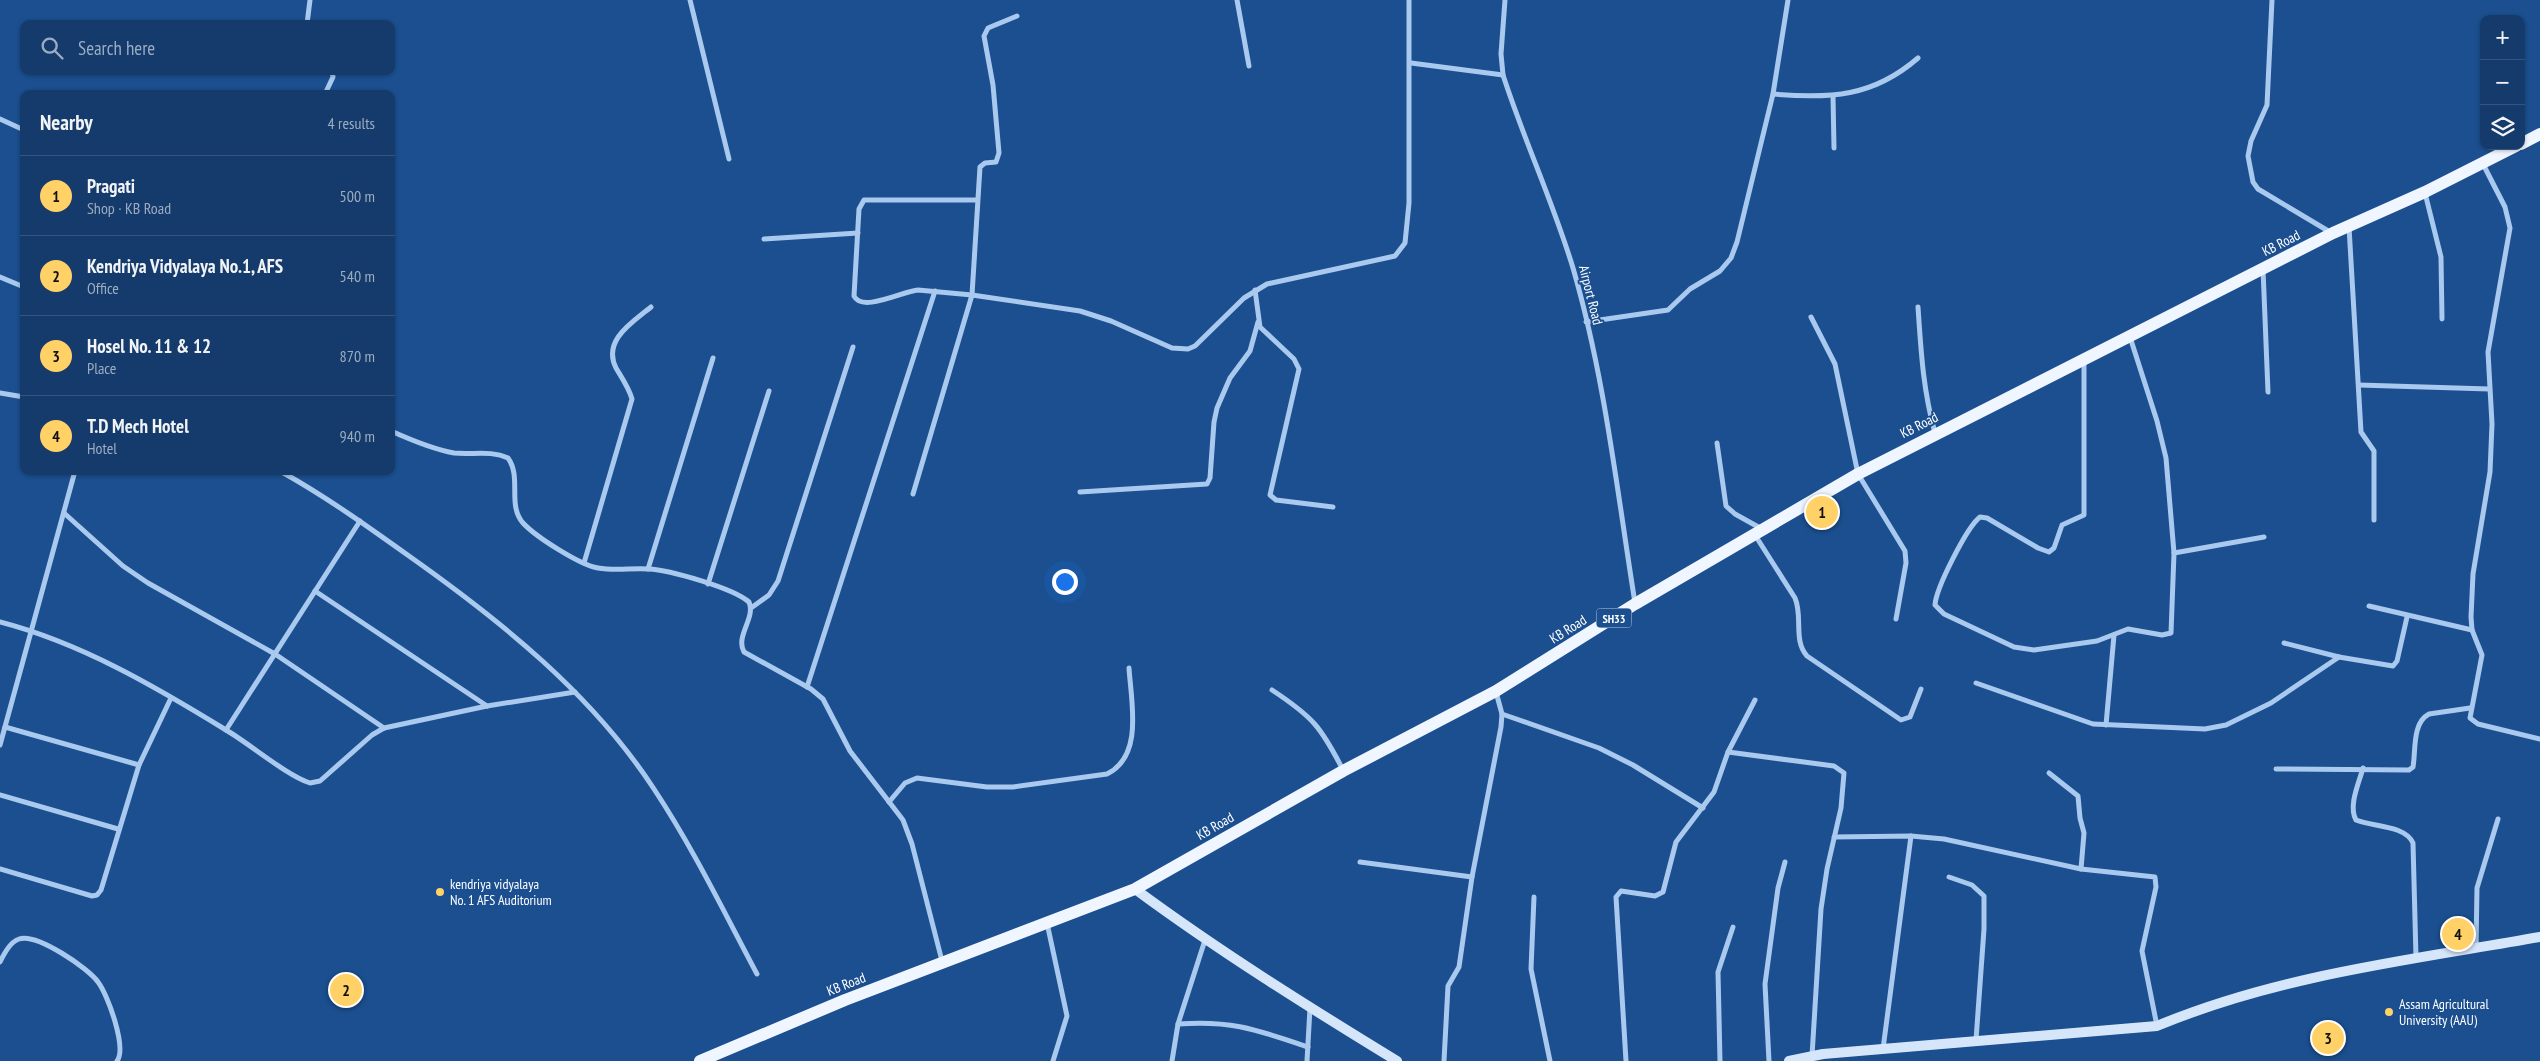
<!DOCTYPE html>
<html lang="en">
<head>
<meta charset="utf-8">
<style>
  :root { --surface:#143b6b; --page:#1d4271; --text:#f1f3f6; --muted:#9dadc1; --line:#33557e; --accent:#ffd166 }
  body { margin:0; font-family:"PT Sans Narrow",sans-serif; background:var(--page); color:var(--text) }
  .controls { position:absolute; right:15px; top:15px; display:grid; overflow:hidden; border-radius:10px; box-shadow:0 1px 4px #0004 }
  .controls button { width:45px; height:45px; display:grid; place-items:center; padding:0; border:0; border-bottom:1px solid var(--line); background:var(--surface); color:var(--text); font:25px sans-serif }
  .you { position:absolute; left:1064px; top:581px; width:18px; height:18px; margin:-12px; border:4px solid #fff; border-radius:50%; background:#1a73e8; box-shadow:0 0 0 8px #1a73e833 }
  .badge { display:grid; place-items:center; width:32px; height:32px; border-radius:50%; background:var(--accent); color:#111; font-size:16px; font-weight:700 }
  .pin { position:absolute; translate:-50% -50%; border:2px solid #fff; box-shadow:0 1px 5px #0006 }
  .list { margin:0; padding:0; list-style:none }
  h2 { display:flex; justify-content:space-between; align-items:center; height:65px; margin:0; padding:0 20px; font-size:21px }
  h2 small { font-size:16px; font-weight:400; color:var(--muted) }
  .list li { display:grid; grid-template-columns:32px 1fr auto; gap:15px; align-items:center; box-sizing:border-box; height:80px; padding:0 20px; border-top:1px solid var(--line) }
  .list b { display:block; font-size:19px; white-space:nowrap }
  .list p { margin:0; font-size:16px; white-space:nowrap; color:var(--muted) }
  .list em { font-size:16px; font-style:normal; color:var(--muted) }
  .icon { flex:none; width:28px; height:28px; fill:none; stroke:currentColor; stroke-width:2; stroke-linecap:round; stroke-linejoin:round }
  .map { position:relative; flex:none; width:2540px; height:1061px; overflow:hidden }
  .search { position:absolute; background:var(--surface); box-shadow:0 1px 4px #0004; left:20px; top:20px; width:375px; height:55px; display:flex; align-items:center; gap:12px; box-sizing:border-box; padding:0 18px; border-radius:10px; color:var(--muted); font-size:19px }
  .panel { position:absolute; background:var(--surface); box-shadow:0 1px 4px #0004; left:20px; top:90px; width:375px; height:385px; border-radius:10px }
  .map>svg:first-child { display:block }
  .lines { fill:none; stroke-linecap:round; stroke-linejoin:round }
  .minor { stroke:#a9c9ee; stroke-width:5 }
  .secondary { stroke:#d6e6fa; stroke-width:10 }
  .primary { stroke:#f0f6ff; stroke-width:12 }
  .poi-dot { fill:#ffd166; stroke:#1b4f8f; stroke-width:2 }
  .labels { text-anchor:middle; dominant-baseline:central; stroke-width:4; stroke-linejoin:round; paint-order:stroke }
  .shield { fill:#1b4f8f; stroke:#bbcadd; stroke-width:1 }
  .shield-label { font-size:12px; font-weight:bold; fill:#fff }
  .street-label { font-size:14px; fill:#fff; stroke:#1b4f8f }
  .poi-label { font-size:14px; fill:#fff; stroke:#1b4f8f; text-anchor:start }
</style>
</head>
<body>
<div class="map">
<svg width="2540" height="1061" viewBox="0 0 2540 1061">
  <rect width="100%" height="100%" fill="#1b4f8f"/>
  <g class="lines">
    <g class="minor">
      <polyline points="690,0 729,159"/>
      <polyline points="1237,0 1249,66"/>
      <path d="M1505 0 1501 54 1503 75C1524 140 1553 202 1573 268 1605 378 1617 491 1635 603"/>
      <polyline points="2272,0 2267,105 2251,141 2248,156 2253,182 2258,189 2330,232"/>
      <polyline points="307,24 310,0"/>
      <polyline points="1411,63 1503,75"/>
      <polyline points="325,94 333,77 332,71"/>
      <path d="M1773 94C1830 99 1873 97 1918 58"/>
      <polyline points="1833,96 1834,148"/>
      <polyline points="0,119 24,130"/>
      <polyline points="2483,164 2505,207 2510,228 2488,352 2492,424 2490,472 2473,574 2471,617 2472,630 2482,655 2470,718 2478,724 2540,739"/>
      <polyline points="2425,193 2441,257 2442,319"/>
      <path d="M977 200H864L859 209 854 296C862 313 903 291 918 290L972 295 1080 311 1111 321 1172 348 1188 349 1195 346 1244 298 1267 284 1395 256 1405 243 1409 203V0"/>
      <polyline points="2349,227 2361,432 2374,451 2374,520"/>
      <polyline points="764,239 858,233"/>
      <polyline points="2263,269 2268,392"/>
      <polyline points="0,277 24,287"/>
      <polyline points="1255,290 1260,327 1294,359 1299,369 1270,495 1276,500 1333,507"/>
      <path d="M1918 307C1921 351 1923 390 1935 433"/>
      <polyline points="1811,317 1835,364 1858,474 1905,551 1906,563 1896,619"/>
      <polyline points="1586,322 1668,310 1690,289 1720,271 1731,258 1737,242 1773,94 1788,0"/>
      <path d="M2084 361V515L2062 525 2054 548 2049 552 2038 548 1987 518 1980 517C1967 527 1936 588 1935 605L1944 614 2014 647 2034 650 2097 641 2128 629 2162 635 2171 633 2174 553 2166 458 2157 421 2130 337"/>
      <polyline points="2359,385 2489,389"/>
      <polyline points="0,393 24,397"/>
      <path d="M391 431C411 440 432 449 454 453 472 455 491 450 508 458 522 477 507 505 523 523 536 537 580 565 598 568 615 571 631 568 648 569 670 570 733 588 749 602 756 618 735 636 744 652L811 689 823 699 850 751 903 820 912 844 942 961"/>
      <polyline points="1717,443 1726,506 1735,514 1762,529"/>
      <path d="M280 471C325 496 367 526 409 556 501 621 592 694 654 789 693 848 724 912 757 974"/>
      <polyline points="1080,492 1207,484 1210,478 1214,422 1217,408 1230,378 1250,351 1258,322"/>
      <polyline points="913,494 972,295 980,167 985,163 996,162 999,153 993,85 984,36 988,28 1017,16"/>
      <polyline points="64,513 123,566 148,583 275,654 384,728"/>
      <path d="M1755 535 1795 598C1803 616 1793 641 1807 656L1901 720 1910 717 1921 689"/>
      <polyline points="2174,553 2264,537"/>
      <path d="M584 563 632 399C629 388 622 378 616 368 602 340 633 322 651 307"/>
      <polyline points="648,569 713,358"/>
      <polyline points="708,584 769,391"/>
      <polyline points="315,591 487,706"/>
      <polyline points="2369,606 2472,630"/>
      <polyline points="751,608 769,595 778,581 853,347"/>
      <path d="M0 622C81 643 156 687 226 730 250 744 286 775 310 783L320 781 372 735 384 728 487 706 575 692"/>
      <polyline points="2284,643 2339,657 2393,666 2397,661 2407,617"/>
      <polyline points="1976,683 2093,724 2205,729 2226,725 2271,703 2339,657"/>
      <polyline points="807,687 935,291"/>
      <path d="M1272 690C1313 717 1321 727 1343 770"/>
      <polyline points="1502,714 1599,748 1633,765 1703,808"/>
      <polyline points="2106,725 2114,635"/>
      <polyline points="5,727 139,765"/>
      <polyline points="226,730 360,521"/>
      <polyline points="0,745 75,471"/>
      <polyline points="1728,752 1834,766 1844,773 1841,808 1827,869 1821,909 1812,1056"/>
      <path d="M2363 768C2359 783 2348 806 2356 820 2373 827 2405 825 2413 843L2416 958"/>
      <path d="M2276 769 2409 770 2413 767C2416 750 2412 723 2429 714L2470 708"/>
      <polyline points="2049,773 2078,796 2080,818 2084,833 2081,869"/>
      <polyline points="0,795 118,829"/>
      <path d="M889 802 905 783 917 778 987 787H1013L1107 774C1144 756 1131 701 1129 668"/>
      <polyline points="1834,837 1911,836 1944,839 2081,869 2155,877 2156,887 2142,951 2157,1026"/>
      <polyline points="1360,862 1472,877"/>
      <polyline points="0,869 92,896 97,895 101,890 139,765 171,698"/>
      <polyline points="1949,877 1972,885 1984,896 1984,929 1976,1040"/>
      <polyline points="1534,897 1531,969 1550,1061"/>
      <polyline points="1047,923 1067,1016 1053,1061"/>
      <polyline points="2476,948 2477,888 2498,819"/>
      <path d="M0 962C4 954 10 942 19 939 37 933 88 968 98 982 108 995 127 1048 117 1061"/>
      <path d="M1178 1024C1233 1020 1257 1030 1308 1047"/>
      <polyline points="1883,1049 1911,836"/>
      <polyline points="1172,1061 1178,1024 1205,940"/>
      <polyline points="1307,1061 1310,1008"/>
      <polyline points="1444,1061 1448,986 1459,967 1472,877 1501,727 1502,714 1496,692"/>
      <polyline points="1626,1061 1616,897 1621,891 1655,896 1663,892 1676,842 1714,792 1728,752 1755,700"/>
      <polyline points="1720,1061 1718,972 1733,927"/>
      <polyline points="1769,1061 1765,984 1778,888 1785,862"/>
    </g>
    <g class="secondary">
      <path d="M1135 889C1219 951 1307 1006 1397 1061"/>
      <path d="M1789 1061 1823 1054 2157 1026C2279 975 2411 960 2540 937"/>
    </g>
    <g class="primary">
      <polyline points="2521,144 2540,134"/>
      <polyline points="700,1061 845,1000 1135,889 1343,771 1496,691 1635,604 1858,474 2333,233 2425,192 2516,146"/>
    </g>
  </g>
  <g class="poi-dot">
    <circle cx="440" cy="892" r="5"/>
    <circle cx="2389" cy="1012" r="5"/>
  </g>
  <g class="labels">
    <rect class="shield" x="1596.5" y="608.5" width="35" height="19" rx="4"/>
    <g class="shield-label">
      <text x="1614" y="618">SH33</text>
    </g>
    <g class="street-label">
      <text transform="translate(2281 243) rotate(-27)">KB Road</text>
      <text transform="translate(1591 295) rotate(76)">Airport Road</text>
      <text transform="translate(1919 425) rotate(-27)">KB Road</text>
      <text transform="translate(1568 629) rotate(-32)">KB Road</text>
      <text transform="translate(1215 826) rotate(-30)">KB Road</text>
      <text transform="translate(846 984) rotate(-21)">KB Road</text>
    </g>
    <g class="poi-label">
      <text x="450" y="884">kendriya vidyalaya<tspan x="450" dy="16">No. 1 AFS Auditorium</tspan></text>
      <text x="2399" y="1004">Assam Agricultural<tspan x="2399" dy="16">University (AAU)</tspan></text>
    </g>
  </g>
</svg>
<div class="controls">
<button>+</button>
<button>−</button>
<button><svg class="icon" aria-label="layers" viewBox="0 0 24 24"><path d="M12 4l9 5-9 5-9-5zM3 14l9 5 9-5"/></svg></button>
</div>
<div class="you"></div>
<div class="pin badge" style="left:1822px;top:512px">1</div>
<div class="pin badge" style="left:346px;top:990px">2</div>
<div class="pin badge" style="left:2328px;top:1038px">3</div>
<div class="pin badge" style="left:2458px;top:934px">4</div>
<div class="search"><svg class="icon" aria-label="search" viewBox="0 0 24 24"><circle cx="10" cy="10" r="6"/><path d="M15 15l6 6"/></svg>Search here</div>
<section class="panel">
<h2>Nearby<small>4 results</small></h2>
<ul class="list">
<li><span class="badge">1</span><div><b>Pragati</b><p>Shop · KB Road</p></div><em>500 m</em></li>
<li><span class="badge">2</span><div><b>Kendriya Vidyalaya No.1, AFS</b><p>Office</p></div><em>540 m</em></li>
<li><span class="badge">3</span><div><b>Hosel No. 11 &amp; 12</b><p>Place</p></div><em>870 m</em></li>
<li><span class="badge">4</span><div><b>T.D Mech Hotel</b><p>Hotel</p></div><em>940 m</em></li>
</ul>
</section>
</div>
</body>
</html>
